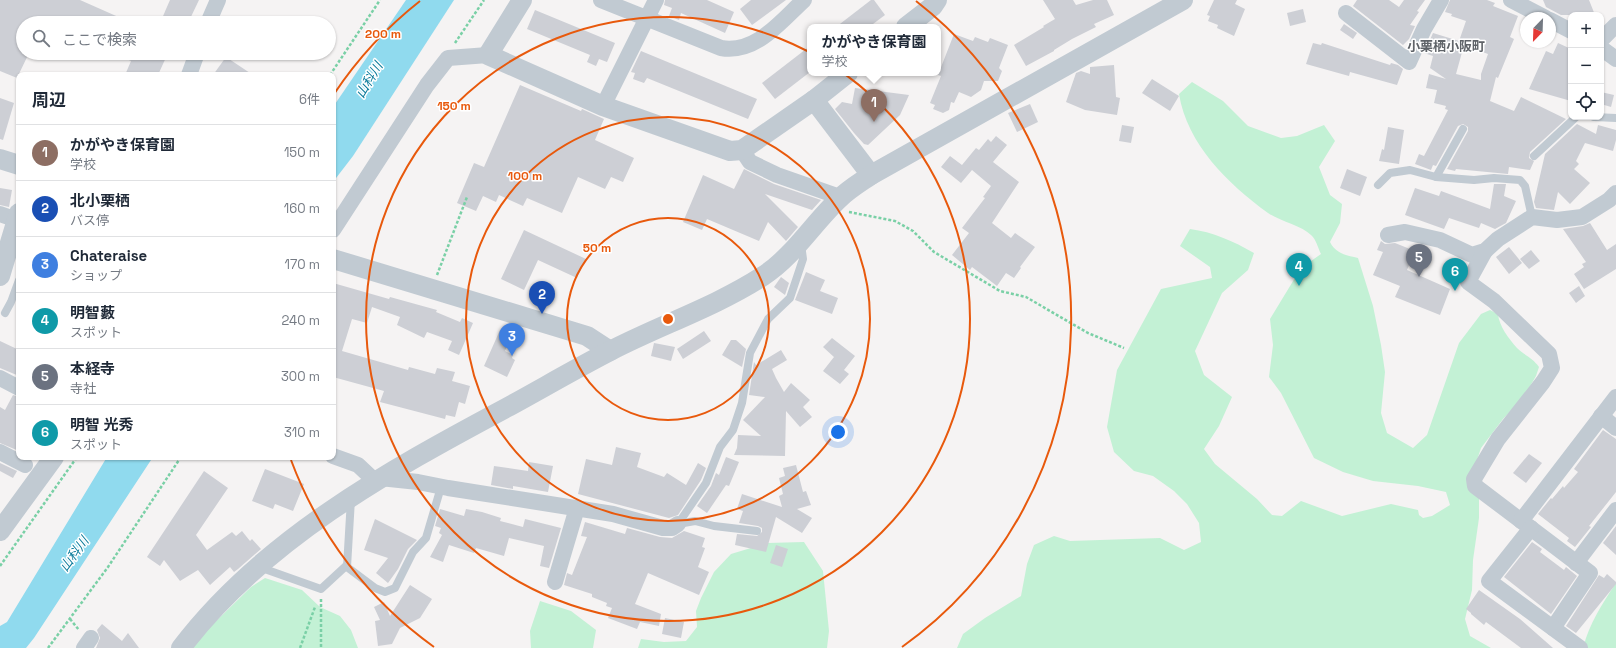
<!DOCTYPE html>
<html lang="ja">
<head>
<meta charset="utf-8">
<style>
  :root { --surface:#fff; --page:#f2f2f3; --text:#1f2937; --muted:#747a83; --line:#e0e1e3; --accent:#1a73e8 }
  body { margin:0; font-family:"Space Grotesk","Noto Sans JP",sans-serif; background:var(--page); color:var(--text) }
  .controls { position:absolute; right:12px; top:12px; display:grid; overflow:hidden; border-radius:8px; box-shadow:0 1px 3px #0004 }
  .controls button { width:36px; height:36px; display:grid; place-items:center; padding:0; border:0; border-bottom:1px solid var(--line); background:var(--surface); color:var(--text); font:20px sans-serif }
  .compass { position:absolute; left:1520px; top:12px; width:36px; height:36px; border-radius:50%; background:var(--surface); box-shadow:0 1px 3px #0004; rotate:203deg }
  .you { position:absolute; left:838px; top:432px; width:14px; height:14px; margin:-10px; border:3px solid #fff; border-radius:50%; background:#1a73e8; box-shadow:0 0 0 6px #1a73e833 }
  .badge { display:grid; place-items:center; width:26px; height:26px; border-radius:50%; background:var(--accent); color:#fff; font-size:13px; font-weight:700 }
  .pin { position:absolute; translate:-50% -33px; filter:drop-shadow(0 1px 2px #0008) }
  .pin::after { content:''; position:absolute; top:21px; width:14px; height:12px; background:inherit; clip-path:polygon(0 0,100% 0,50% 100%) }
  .popup { position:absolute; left:807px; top:24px; width:134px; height:52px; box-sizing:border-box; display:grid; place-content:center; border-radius:8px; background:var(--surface); filter:drop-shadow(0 1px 3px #0005); font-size:13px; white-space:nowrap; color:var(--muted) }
  .popup b { font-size:15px; color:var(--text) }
  .popup::after { content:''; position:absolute; left:50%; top:100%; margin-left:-8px; border:8px solid transparent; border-top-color:var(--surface) }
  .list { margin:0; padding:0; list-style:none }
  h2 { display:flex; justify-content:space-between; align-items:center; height:52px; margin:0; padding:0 16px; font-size:17px }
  h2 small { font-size:13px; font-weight:400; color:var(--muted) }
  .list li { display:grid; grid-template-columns:26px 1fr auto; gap:12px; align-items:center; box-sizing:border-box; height:56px; padding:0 16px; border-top:1px solid var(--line) }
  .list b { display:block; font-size:15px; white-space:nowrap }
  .list p { margin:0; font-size:13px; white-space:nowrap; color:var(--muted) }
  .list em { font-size:13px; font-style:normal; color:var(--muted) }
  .icon { flex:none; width:22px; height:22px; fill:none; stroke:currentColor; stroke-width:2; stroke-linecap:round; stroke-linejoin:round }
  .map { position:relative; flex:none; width:1616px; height:648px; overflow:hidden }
  .search { position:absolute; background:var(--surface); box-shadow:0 1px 3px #0004; left:16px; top:16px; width:320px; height:44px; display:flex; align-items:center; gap:10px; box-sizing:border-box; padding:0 14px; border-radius:22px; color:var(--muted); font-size:15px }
  .panel { position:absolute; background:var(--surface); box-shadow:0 1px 3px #0004; left:16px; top:72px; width:320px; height:388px; border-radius:8px }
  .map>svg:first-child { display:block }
  .green { fill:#c3f1d5 }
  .water { fill:#90daee }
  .building { fill:#cdcfd5; fill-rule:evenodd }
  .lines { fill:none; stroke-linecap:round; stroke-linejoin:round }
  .path { stroke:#7ad0a6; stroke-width:2.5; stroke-dasharray:3 2; stroke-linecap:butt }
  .service { stroke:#c1cad2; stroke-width:8 }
  .minor { stroke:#c1cad2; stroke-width:16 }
  .tertiary { stroke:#c1cad2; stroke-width:20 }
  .ring { fill:none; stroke:#e8590c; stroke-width:2 }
  .labels { text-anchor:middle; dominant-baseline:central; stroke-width:3; stroke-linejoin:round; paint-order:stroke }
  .neighbourhood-label { font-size:13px; font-weight:bold; fill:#5f6368; stroke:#fff }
  .water-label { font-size:13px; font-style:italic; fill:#0c7c9b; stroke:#fff }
  .centre { fill:#e8590c; stroke:#fff; stroke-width:2 }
  .ring-label { font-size:12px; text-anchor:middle; font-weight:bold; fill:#e8590c; stroke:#fff; stroke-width:3; stroke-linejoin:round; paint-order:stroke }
</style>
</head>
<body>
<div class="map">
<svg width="1616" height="648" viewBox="0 0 1616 648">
  <rect width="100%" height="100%" fill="#f5f3f3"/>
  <g class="green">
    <path d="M1192 82 1223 101 1248 126 1281 138 1297 136 1324 125 1335 141 1319 167 1330 195 1342 204 1340 223 1330 242C1336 254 1346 255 1358 258L1373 306 1381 345 1385 372 1381 413 1387 433 1413 448 1427 435 1459 343 1481 314 1490 310 1498 314C1499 326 1509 339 1517 348 1524 355 1533 358 1539 367L1536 376 1523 398 1503 419 1481 448 1473 472 1479 496V518L1473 560 1472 590 1465 619 1470 636 1491 648H957L963 634 985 618 1021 596 1027 564 1034 545 1054 536 1070 541 1160 538 1184 550 1201 542 1199 523 1187 504 1174 491 1153 476 1134 471 1114 452 1107 427 1117 370 1161 289 1212 278 1210 267 1180 246 1190 229C1213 232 1233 241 1254 253L1248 270 1222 293 1195 351 1204 375 1232 397 1219 426 1204 449 1215 464 1257 499 1272 515 1282 516 1301 501 1342 516 1391 504 1418 510 1419 515 1423 518 1432 516 1450 505 1446 492 1418 486 1373 481 1343 472 1314 458 1281 393 1269 377 1273 345 1270 319 1301 268 1321 254C1318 248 1316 239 1311 235 1302 226 1279 221 1268 213 1228 184 1187 144 1179 94Z"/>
    <polygon points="804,542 823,571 829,631 827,648 638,648 641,639 664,642 686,641 697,627 696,611 701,598 714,572 731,554 767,543"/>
    <polygon points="265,578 302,590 320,607 340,616 351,630 358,648 192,648 208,629 251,587"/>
    <path d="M1616 583V648H1583C1589 624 1602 604 1616 583Z"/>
    <polygon points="540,601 571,611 596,630 593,648 531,648 530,631"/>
  </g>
  <g class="water">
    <polygon points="406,0 454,0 353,156 333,182 333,107"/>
    <polygon points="107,457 153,457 34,638 26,648 0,648 0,626 7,622"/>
  </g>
  <g class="building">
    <polygon points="0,0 80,0 132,23 23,23 23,53 29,53 17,78 0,71"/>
    <polygon points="170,0 199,0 188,23 160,23"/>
    <polygon points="665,0 707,0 734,12 725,33 681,13 679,20 669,16 672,8 664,5"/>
    <polygon points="751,0 786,0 752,25 740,9"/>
    <polygon points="871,0 874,0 885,15 869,27 836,27"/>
    <polygon points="1043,0 1073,0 1076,5 1093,0 1107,0 1114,15 1094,24 1096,27 1072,39 1054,50 1054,51 1026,66 1014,45 1044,27 1043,26 1055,19"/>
    <polygon points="1214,0 1237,0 1235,4 1245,9 1234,36 1217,28 1218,25 1208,21 1210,16 1207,15"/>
    <polygon points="1357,0 1389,0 1399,7 1404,0 1425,0 1417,11 1419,12 1410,25 1415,26 1409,39 1403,45 1353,6"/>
    <path d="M1450 0H1487L1495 3 1493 6 1518 16 1510 37 1514 39 1498 78 1496 77 1490 101 1514 111 1521 97 1566 119 1530 152 1529 158 1534 161 1530 170 1509 167 1508 174 1456 169 1455 171 1447 169 1468 131V127L1463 124 1458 126 1436 166 1433 165 1431 170 1415 164 1419 154 1424 156 1448 110 1445 109 1446 106 1434 103 1437 90 1426 88 1429 74 1446 79 1430 68 1433 56 1424 53 1433 33 1459 41 1466 21 1451 16 1452 14 1445 12ZM1464 45 1488 54 1481 74V80L1456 74Z"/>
    <polygon points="1543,0 1589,0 1595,15 1561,15 1546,7"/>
    <polygon points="1303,9 1306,22 1290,26 1287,13"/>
    <polygon points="535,10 615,43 607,62 599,59 596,66 587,62 590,55 527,29"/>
    <polygon points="1344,24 1357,33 1353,39 1340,30"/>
    <polygon points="954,34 973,41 975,37 988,42 990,38 1008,45 999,68 1002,71 998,81 984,81 981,90 971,97 959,92 954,103 951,102 949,110 943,113 933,109 935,105 930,103 941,76 938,75"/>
    <polygon points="1313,43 1321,45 1322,43 1390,65 1391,63 1398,65 1403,69 1397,85 1350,72 1349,76 1306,64"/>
    <polygon points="1558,43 1571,49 1571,101 1529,89 1546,51 1553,54"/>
    <polygon points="810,46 810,72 775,99 762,83"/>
    <polygon points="641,51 757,99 748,119 647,78 644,83 633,79 635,73 631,72"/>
    <polygon points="113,53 168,53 158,75 125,75 131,61"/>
    <polygon points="226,57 253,75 213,75"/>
    <polygon points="1114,65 1116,97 1120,98 1117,115 1085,110 1066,102 1076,73 1081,71 1090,74 1090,67"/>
    <polygon points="1152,79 1179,96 1170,111 1142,93"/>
    <polygon points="520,85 581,111 582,109 604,119 595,140 634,158 623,182 611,177 605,189 578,177 562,213 527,198 523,206 499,195 496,202 483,196 476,211 457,203 474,163 484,167"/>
    <polygon points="855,88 909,95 900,115 868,145 864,144 854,133 835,109 842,102 852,104"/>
    <polygon points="1601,92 1614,95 1611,107 1601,104"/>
    <polygon points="0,98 14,103 3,140 0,139"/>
    <polygon points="1030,104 1038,122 1017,132 1008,113"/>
    <polygon points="1577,124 1596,134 1598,125 1616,130 1616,140 1613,151 1585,143 1576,161 1579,164 1574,169 1590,183 1570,204 1558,192 1554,210 1536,208 1534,202 1545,154"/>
    <polygon points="1122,125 1134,127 1131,143 1119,141"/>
    <polygon points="1388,127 1404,130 1399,164 1379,161 1382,149 1384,150"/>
    <polygon points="996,136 1007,145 993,162 1019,182 992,223 1011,238 1015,233 1035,247 1020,267 1021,268 1014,278 1006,273 997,286 972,267 970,270 952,255 969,233 962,228 985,198 983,197 991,186 972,170 961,183 941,167 950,156 962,165 976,148 979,150 988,139 991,142"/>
    <polygon points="744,169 774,184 821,200 812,210 765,194 798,227 786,241 768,222 759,241 707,219 702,230 683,222 703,175 734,189"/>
    <polygon points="1347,169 1367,177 1360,196 1340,188"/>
    <polygon points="1494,184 1506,184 1504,196 1516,201 1506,223 1495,229 1481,223 1479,228 1449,218 1444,229 1405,215 1415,188 1439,196 1441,191 1490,209"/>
    <polygon points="0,188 12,190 9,207 0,205"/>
    <polygon points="1590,223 1607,250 1616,244 1616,269 1584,289 1574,274 1584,267 1582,264 1586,262 1563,229 1583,226"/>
    <polygon points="524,230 586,259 577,278 538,260 524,290 501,279"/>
    <polygon points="1381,241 1385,244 1395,243 1415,251 1407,270 1450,289 1440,315 1395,297 1400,286 1373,275 1383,252 1377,250"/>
    <polygon points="1509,247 1522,263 1509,274 1496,257"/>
    <polygon points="1531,250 1540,261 1529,269 1520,259"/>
    <polygon points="806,272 825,280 820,291 838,298 832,314 795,300"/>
    <polygon points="781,277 789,283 785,295 774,287"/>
    <polygon points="333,283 389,299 390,297 437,310 436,312 460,322 462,318 473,323 459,355 448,350 452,341 427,332 424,338 397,325 400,317 372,307 367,323 352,319 342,351 408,370 409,367 435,374 437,368 455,372 452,381 470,386 465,404 459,402 455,417 446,415 445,419 380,402 384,391 333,377"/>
    <polygon points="1579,286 1585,296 1576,303 1569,293"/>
    <polygon points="500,330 512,335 505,351 513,355 512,358 515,360 507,377 484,366"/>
    <polygon points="704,331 711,341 683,359 677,349"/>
    <polygon points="832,338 855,356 844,370 849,374 840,384 823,371 834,357 823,347"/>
    <polygon points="731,340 736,340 746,349 742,367 722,355"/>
    <polygon points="0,341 19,350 19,376 0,368"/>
    <polygon points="654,343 675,347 671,361 651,356"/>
    <polygon points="781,350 787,360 772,369 776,378 784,392 791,383 810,400 803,407 812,417 800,427 786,411 785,456 734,455 737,448 738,435 761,436 743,420 765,397 749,395 754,362 756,365"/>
    <polygon points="13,395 19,397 19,451 0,443 0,407 5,410"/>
    <polygon points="1603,430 1616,439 1616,492 1589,526 1591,527 1575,547 1567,541 1569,538 1538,514 1551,498 1552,499 1563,486 1564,488 1578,472 1574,469"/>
    <polygon points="616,447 641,453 637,467 664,477 667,473 686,485 698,463 706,468 701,480 678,515 669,518 578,494 586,459 612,465"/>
    <polygon points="1529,454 1542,463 1526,483 1513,473"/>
    <polygon points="726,457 739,462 729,486 726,485 707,513 697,506 711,486 716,473 719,475"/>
    <polygon points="529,462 553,466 548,492 513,486 513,489 491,485 494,466 528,471"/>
    <polygon points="0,463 17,471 13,478 0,471"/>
    <polygon points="796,465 803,492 806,491 811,505 797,509 812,518 802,533 776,517 766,552 735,545 737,534 757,536 762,532 762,528 758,526 739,523 743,511 737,509 742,494 782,507 779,496 783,494 779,478 785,476 783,468"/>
    <polygon points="265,469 304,484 293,511 275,504 273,509 252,501"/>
    <polygon points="204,471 228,488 196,535 207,550 232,532 236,536 242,531 250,541 252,539 261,549 238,569 234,572 230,567 210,585 198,570 180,581 164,560 160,566 147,557"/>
    <polygon points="440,509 464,516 466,509 482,512 501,518 500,521 523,527 525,519 561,528 549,568 540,566 544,546 509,538 504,556 476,548 474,553 449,545 443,562 430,557 442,535 439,533 441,528 435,526"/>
    <polygon points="375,519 417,540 408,549 398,569 388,583 376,573 388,558 364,550"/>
    <polygon points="585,522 625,534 627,528 660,537 672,538 684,531 705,538 702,547 705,548 698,567 709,572 699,595 648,573 635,604 661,614 659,626 640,622 637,629 608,618 612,608 606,606 607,603 592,597 592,594 564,585 567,573 572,575 587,537 581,536"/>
    <polygon points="1616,526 1616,555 1603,543"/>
    <polygon points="1532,542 1542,549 1540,552 1564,570 1566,567 1577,576 1551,614 1504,577"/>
    <polygon points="776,545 788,549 782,567 770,563"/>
    <polygon points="1607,574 1616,582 1616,584 1576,633 1566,626 1599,575 1604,578"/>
    <polygon points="410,585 432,599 420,618 400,628 392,644 378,646 375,621 380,620 374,607 384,602 390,616"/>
    <polygon points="1479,590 1520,619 1553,648 1521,648 1486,622 1484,625 1471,614 1471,613 1466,609"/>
    <polygon points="665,618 684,622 681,638 662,634"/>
    <polygon points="102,624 122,641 128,633 139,648 96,648 100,638 97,630"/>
  </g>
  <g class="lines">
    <g class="path">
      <polyline points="455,43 484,0"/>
      <polyline points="330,75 380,0"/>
      <polyline points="849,212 895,221 913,231 934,252 1000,291 1026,297 1088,333 1124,348"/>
      <polyline points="437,275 467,197"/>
      <polyline points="0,566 77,457"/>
      <polyline points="321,599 321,648"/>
      <polyline points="70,619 79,630"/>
      <polyline points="48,648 108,567 181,457"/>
      <polyline points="300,648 315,607"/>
    </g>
    <g class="service">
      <polyline points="1594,117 1616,118"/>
      <polyline points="1463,129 1436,177 1474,180 1494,178 1520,180 1525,186 1532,217"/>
      <polyline points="1534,156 1576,117"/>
      <polyline points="1378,185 1390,173 1410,170 1436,177"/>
      <polyline points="5,313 11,302 19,280"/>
      <polyline points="351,499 347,567 375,588 385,592 395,588 413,552 426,538 441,487"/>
      <polyline points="678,524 706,483 720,447 733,430 742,403 750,353 768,319 790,298 803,259 801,244"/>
      <polyline points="678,524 695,521 714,526 757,531"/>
      <polyline points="259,567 321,589 347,565"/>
    </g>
    <g class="minor">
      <path d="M601 0 721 48C756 54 780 22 804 0"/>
      <polyline points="1511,0 1546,18"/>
      <polyline points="1346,13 1409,62 1424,29 1441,0"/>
      <polyline points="1550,20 1571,31"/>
      <polyline points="208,23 218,0"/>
      <polyline points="1601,40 1616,25"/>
      <polyline points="1601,48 1616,59"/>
      <polyline points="189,75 197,53"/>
      <polyline points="603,106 656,0"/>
      <polyline points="742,150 750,162 777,175 840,197"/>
      <polyline points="0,214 17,220"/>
      <polyline points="333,230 427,85 448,58 488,55"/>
      <polyline points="1388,235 1405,232 1440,240 1472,255 1485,251 1498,239 1532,217 1557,220 1582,217 1609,200 1616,193"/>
      <polyline points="1485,251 1468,282 1494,301 1549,354 1552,368 1543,382 1498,439 1474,479 1475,486 1590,573 1553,628"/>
      <polyline points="0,378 19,388"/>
      <polyline points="1601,416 1616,428"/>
      <polyline points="0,452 25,465"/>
      <polyline points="333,456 358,465 375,481"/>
      <polyline points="380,478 418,482 448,488 613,514 663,528 672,528 678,524"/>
      <polyline points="1521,521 1616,397"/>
      <polyline points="1531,528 1489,581 1580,648"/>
      <polyline points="1576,563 1616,510"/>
      <polyline points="555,582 577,508"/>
      <polyline points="84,648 91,638"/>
    </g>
    <g class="tertiary">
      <polyline points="522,0 488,55 603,106 730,151 742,150 814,100 848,73"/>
      <polyline points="906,27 933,6 937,0"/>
      <polyline points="814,100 871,175"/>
      <polyline points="0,159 19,165"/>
      <polyline points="333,259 587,336 610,351"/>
      <polyline points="0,276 19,213"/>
      <polyline points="0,531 54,457"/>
      <path d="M181 648C263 540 388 471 506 408 541 389 575 369 610 351 660 325 715 307 763 276 793 257 814 222 840 198 849 189 861 182 871 175L1183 0"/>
    </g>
  </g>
  <g class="ring">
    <circle cx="668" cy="319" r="101"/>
    <circle cx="668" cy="319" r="202"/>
    <circle cx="668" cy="319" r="302"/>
    <path d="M434 647A403 403 0 0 1 291 460M334 94A403 403 0 0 1 420 1M916 1A403 403 0 0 1 902 647"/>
  </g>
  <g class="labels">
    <g class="neighbourhood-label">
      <text x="1446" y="46">小栗栖小阪町</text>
    </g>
    <g class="water-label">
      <text transform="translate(369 80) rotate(-59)">山科川</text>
      <text transform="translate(74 554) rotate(-54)">山科川</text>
    </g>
  </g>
  <circle cx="668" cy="319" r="6" class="centre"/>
  <g class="ring-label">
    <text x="383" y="38">200 m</text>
    <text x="454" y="110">150 m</text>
    <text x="525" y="180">100 m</text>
    <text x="597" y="252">50 m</text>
  </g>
</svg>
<div class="controls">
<button>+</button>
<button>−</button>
<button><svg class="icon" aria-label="locate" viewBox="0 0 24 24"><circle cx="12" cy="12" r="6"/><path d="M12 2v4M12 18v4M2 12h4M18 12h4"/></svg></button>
</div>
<svg class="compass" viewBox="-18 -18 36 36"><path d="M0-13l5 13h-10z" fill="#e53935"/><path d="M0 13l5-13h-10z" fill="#747a83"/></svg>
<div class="you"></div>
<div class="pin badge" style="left:874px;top:122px;background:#8d6e63">1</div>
<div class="popup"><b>かがやき保育園</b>学校</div>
<div class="pin badge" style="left:542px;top:314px;background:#1a4fb4">2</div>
<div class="pin badge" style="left:512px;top:356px;background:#3f7fe0">3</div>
<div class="pin badge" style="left:1299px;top:286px;background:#0f9aa8">4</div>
<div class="pin badge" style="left:1419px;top:277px;background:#6b7280">5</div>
<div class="pin badge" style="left:1455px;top:291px;background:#0f9aa8">6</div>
<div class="search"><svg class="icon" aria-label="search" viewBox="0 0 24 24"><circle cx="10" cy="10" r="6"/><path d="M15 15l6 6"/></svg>ここで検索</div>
<section class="panel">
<h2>周辺<small>6件</small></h2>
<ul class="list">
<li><span class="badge" style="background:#8d6e63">1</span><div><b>かがやき保育園</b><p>学校</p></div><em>150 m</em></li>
<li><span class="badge" style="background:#1a4fb4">2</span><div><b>北小栗栖</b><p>バス停</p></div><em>160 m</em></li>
<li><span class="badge" style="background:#3f7fe0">3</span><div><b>Chateraise</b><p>ショップ</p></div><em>170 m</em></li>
<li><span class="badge" style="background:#0f9aa8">4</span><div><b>明智藪</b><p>スポット</p></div><em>240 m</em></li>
<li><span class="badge" style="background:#6b7280">5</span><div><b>本経寺</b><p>寺社</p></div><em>300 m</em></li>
<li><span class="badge" style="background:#0f9aa8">6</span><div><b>明智 光秀</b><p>スポット</p></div><em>310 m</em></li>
</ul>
</section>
</div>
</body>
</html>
